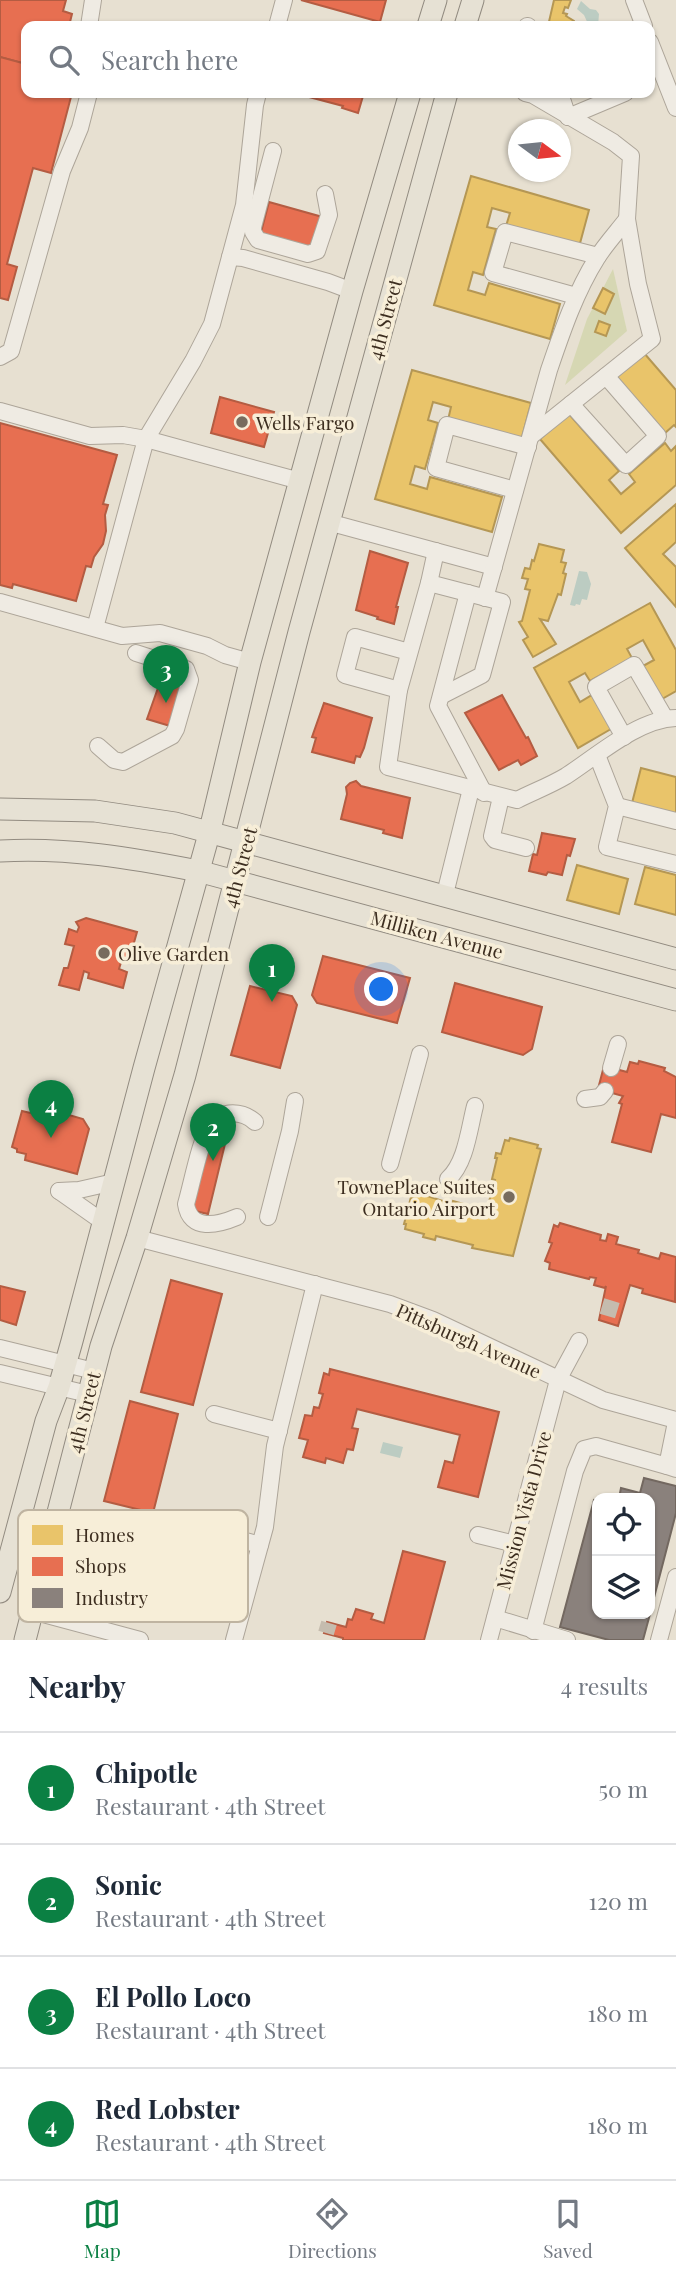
<!DOCTYPE html>
<html lang="en">
<head>
<meta charset="utf-8">
<style>
  :root { --surface:#fff; --page:#f6f6f7; --text:#1f2937; --muted:#747a83; --line:#e0e1e3; --accent:#0b8043 }
  body { margin:0; font-family:"Playfair Display",serif; background:var(--page); color:var(--text) }
  .controls { position:absolute; right:21px; bottom:21px; display:grid; overflow:hidden; border-radius:14px; box-shadow:0 2px 5px #0004 }
  .controls button { width:63px; height:63px; display:grid; place-items:center; padding:0; border:0; border-bottom:2px solid var(--line); background:var(--surface); color:var(--text); font:35px sans-serif }
  .compass { position:absolute; left:508px; top:119px; width:63px; height:63px; border-radius:50%; background:var(--surface); box-shadow:0 2px 5px #0004; rotate:105deg }
  .you { position:absolute; left:382px; top:990px; width:24px; height:24px; margin:-18px; border:5px solid #fff; border-radius:50%; background:#1a73e8; box-shadow:0 0 0 10px #1a73e833 }
  .badge { display:grid; place-items:center; width:46px; height:46px; border-radius:50%; background:var(--accent); color:#fff; font-size:23px; font-weight:700 }
  .pin { position:absolute; translate:-50% -58px; filter:drop-shadow(0 2px 4px #0008) }
  .pin::after { content:''; position:absolute; top:37px; width:24px; height:21px; background:inherit; clip-path:polygon(0 0,100% 0,50% 100%) }
  .list { margin:0; padding:0; list-style:none }
  h2 { display:flex; justify-content:space-between; align-items:center; height:91px; margin:0; padding:0 28px; font-size:30px }
  h2 small { font-size:23px; font-weight:400; color:var(--muted) }
  .list li { display:grid; grid-template-columns:46px 1fr auto; gap:21px; align-items:center; box-sizing:border-box; height:112px; padding:0 28px; border-top:2px solid var(--line) }
  .list b { display:block; font-size:26px; white-space:nowrap }
  .list p { margin:0; font-size:23px; white-space:nowrap; color:var(--muted) }
  .list em { font-size:23px; font-style:normal; color:var(--muted) }
  .icon { flex:none; width:38px; height:38px; fill:none; stroke:currentColor; stroke-width:2; stroke-linecap:round; stroke-linejoin:round }
  .map { position:relative; flex:none; width:676px; height:1640px; overflow:hidden }
  .search { position:absolute; background:var(--surface); box-shadow:0 2px 5px #0004; left:21px; right:21px; top:21px; height:77px; display:flex; align-items:center; gap:18px; box-sizing:border-box; padding:0 24px; border-radius:14px; color:var(--muted); font-size:26px }
  .sheet { height:539px; background:var(--surface) }
  nav { display:flex; justify-content:space-around; align-items:center; box-sizing:border-box; height:98px; border-top:2px solid var(--line); background:var(--surface); font-size:19px; color:var(--muted) }
  nav a { display:grid; justify-items:center; gap:4px }
  nav .on { color:var(--accent) }
  .map>svg:first-child { display:block }
  .green { fill:#d6d7b3 }
  .water { fill:#bcccc2 }
  .homes { fill:#e9c46a; stroke:#b59754; stroke-width:2 }
  .shops { fill:#e76f51; stroke:#b45c42; stroke-width:2 }
  .industry { fill:#8a817c; stroke:#736860; stroke-width:2 }
  .lines { fill:none; stroke-linecap:round; stroke-linejoin:round }
  .minor-tunnel { stroke:#c5bcae; stroke-width:16; stroke-dasharray:16 8; stroke-linecap:butt }
  .minor-casing { stroke:#ada599; stroke-width:18 }
  .major-casing { stroke:#928b80; stroke-width:23 }
  .minor { stroke:#efebe3; stroke-width:16 }
  .major { stroke:#e6e1d4; stroke-width:21 }
  .poi-dot { fill:#786c5e; stroke:#f7eed8; stroke-width:2.5 }
  .labels { text-anchor:middle; dominant-baseline:central; stroke-width:7; stroke-linejoin:round; paint-order:stroke }
  .street-label { font-size:19px; fill:#3d2e20; stroke:#f7eed8 }
  .poi-label { font-size:19px; fill:#3d2e20; stroke:#f7eed8; text-anchor:start }
  .key { fill:#f7eed8; stroke:#bfb4a1; stroke-width:2 }
  .key-label { font-size:19px; fill:#3d2e20 }
</style>
</head>
<body>
<div class="map">
<svg width="676" height="1640" viewBox="0 0 676 1640">
  <rect width="100%" height="100%" fill="#e7e0d1"/>
  <polygon class="green" points="613,269 627,331 565,385 587,319"/>
  <g class="water">
    <polygon points="581,1 590,9 596,10 599,14 598,26 589,26 584,15 577,9"/>
    <polygon points="579,571 587,572 591,584 587,600 582,599 580,605 576,604 575,606 570,605"/>
    <polygon points="383,1442 403,1447 400,1458 380,1453"/>
  </g>
  <g class="homes">
    <polygon points="554,0 571,0 568,8 565,7 563,13 567,14 566,16 574,21 577,26 548,26"/>
    <polygon points="471,176 589,210 579,247 506,226 510,213 492,208 487,227 496,229 483,275 473,272 468,290 485,295 489,283 560,304 550,339 434,305"/>
    <polygon points="603,288 614,294 605,314 593,308"/>
    <polygon points="599,321 610,325 606,336 595,332"/>
    <polygon points="644,353 676,390 676,427 674,425 665,433 616,377"/>
    <polygon points="412,370 531,403 521,441 448,420 451,407 433,402 428,420 438,423 425,469 415,466 410,484 427,489 430,477 502,497 492,532 375,499"/>
    <polygon points="569,414 619,471 609,480 621,494 635,482 629,474 665,443 671,451 676,446 676,485 621,533 540,439"/>
    <polygon points="676,504 676,542 663,554 676,567 676,607 625,548"/>
    <polygon points="539,544 564,550 561,562 566,563 563,573 566,574 561,595 558,594 548,621 540,619 556,644 533,657 523,640 528,637 519,622 522,621 530,590 525,589 528,579 522,578 525,568 530,569 532,560 534,561"/>
    <polygon points="650,603 676,650 676,691 662,699 643,666 654,660 643,640 627,649 632,658 590,681 585,673 569,682 580,702 592,695 611,729 578,748 534,668"/>
    <polygon points="641,768 676,777 676,814 632,803"/>
    <polygon points="577,865 628,879 619,914 567,900"/>
    <polygon points="645,867 676,875 676,915 635,904"/>
    <polygon points="510,1138 538,1145 537,1148 541,1149 513,1256 472,1248 473,1245 436,1236 435,1240 423,1237 424,1234 405,1229 406,1224 404,1224 411,1197 413,1198 415,1192 452,1204 453,1201 474,1207 473,1210 491,1215 492,1210 487,1209 495,1180 492,1179 497,1158 495,1158 496,1153 501,1154 505,1140 509,1141"/>
  </g>
  <g class="shops">
    <polygon points="0,0 66,0 63,11 72,14 69,26 26,26 26,64 0,57"/>
    <polygon points="301,0 386,0 380,22"/>
    <polygon points="0,57 26,64 26,93 72,93 51,173 33,168 7,264 17,267 8,300 0,298"/>
    <polygon points="294,93 362,93 363,96 358,113 342,108 343,106"/>
    <polygon points="269,202 326,218 310,250 260,236"/>
    <polygon points="220,397 274,412 264,447 211,433"/>
    <polygon points="0,423 117,455 103,504 108,505 105,515 106,531 103,544 94,557 91,567 86,566 76,601 13,584 12,588 0,585"/>
    <polygon points="370,551 408,563 396,607 398,607 394,624 377,619 378,617 356,610"/>
    <polygon points="164,671 182,676 180,683 182,684 170,726 147,719"/>
    <polygon points="502,695 526,738 528,737 537,756 521,765 518,760 499,770 465,713"/>
    <polygon points="324,703 372,718 364,748 360,757 356,756 354,763 312,752 316,738 312,737"/>
    <polygon points="356,781 361,786 410,798 402,838 383,833 384,830 341,819 347,794 346,787 350,783"/>
    <polygon points="542,833 575,839 570,856 567,855 562,875 548,872 546,875 529,871 533,854 537,855"/>
    <polygon points="86,918 137,932 133,946 137,947 133,962 122,959 119,969 127,972 123,988 88,978 89,973 84,971 79,990 59,985 64,968 68,968 74,946 65,944 69,929 77,932 79,927 76,922"/>
    <polygon points="323,956 410,978 397,1023 317,1003 312,995"/>
    <polygon points="455,983 542,1007 532,1049 523,1055 442,1032"/>
    <polygon points="250,986 292,996 297,1005 280,1068 231,1055"/>
    <polygon points="639,1061 665,1068 664,1071 676,1077 676,1118 661,1114 651,1152 612,1142 622,1104 619,1103 623,1096 598,1089 604,1066 627,1072 630,1062 638,1064"/>
    <polygon points="45,1108 83,1119 89,1129 77,1174 25,1160 26,1154 17,1152 17,1149 12,1147 22,1111 43,1116"/>
    <polygon points="211,1140 225,1144 208,1214 191,1210"/>
    <polygon points="560,1223 601,1235 600,1240 606,1241 608,1234 618,1237 616,1244 639,1250 638,1253 659,1259 661,1253 676,1257 675,1302 642,1293 643,1289 630,1285 618,1326 599,1320 606,1286 605,1288 594,1285 596,1278 590,1277 589,1279 549,1269 550,1263 545,1261 552,1243 549,1242 554,1225 558,1227"/>
    <polygon points="171,1280 222,1294 193,1405 141,1392"/>
    <polygon points="0,1286 25,1292 16,1325 0,1320"/>
    <polygon points="330,1369 499,1412 478,1497 438,1487 445,1461 453,1463 460,1435 357,1409 352,1428 358,1429 353,1450 347,1449 343,1463 326,1458 325,1463 303,1457 308,1440 299,1438 305,1415 312,1416 314,1407 319,1408 323,1394 319,1393 324,1373 329,1375"/>
    <polygon points="130,1401 178,1414 153,1513 104,1501"/>
    <polygon points="403,1551 445,1562 424,1640 343,1640 343,1638 324,1633 327,1622 346,1627 348,1619 352,1620 356,1609 373,1614 371,1619 384,1623"/>
  </g>
  <g class="industry">
    <polygon points="644,1478 676,1486 676,1513 650,1613 650,1498 619,1498 621,1488 640,1493"/>
    <polygon points="594,1500 597,1501 597,1614 650,1614 643,1640 609,1640 560,1627"/>
  </g>
  <g class="lines">
    <g class="minor-tunnel">
      <polyline points="602,1306 622,1312"/>
      <polyline points="326,1633 329,1623"/>
    </g>
    <g class="minor-casing">
      <g id="minor">
        <polyline points="634,0 644,26"/>
        <polyline points="89,26 93,0"/>
        <polyline points="277,26 284,0"/>
        <polyline points="527,26 528,26"/>
        <polyline points="650,42 676,108"/>
        <polyline points="525,93 533,95 613,142 631,156 627,219 638,284 652,339 531,436"/>
        <polyline points="560,93 568,117"/>
        <polyline points="568,117 625,93"/>
        <polyline points="273,151 253,227 253,232 258,240 308,254 317,251 329,215 325,194"/>
        <polyline points="230,257 243,258 328,282 352,291"/>
        <polyline points="576,296 493,273 505,232 598,256"/>
        <polyline points="0,357 11,351 62,171 80,128 89,93"/>
        <polyline points="571,404 626,465 658,436 606,376"/>
        <polyline points="0,411 90,436 123,435 146,439 300,481"/>
        <polyline points="515,490 436,468 447,425 528,447"/>
        <polyline points="328,522 494,567"/>
        <path d="M436 551 429 583 399 690 388 767 517 800C533 792 551 785 566 776 597 756 638 719 676 718"/>
        <polyline points="429,583 502,602 482,675 441,696"/>
        <polyline points="468,593 438,706 484,793"/>
        <path d="M485 598 549 370C562 332 575 293 597 258 605 245 617 232 627 219"/>
        <polyline points="0,602 122,636 160,633 207,646 225,655 250,662"/>
        <polyline points="95,628 146,439 193,361 212,324 244,205 255,105 258,93"/>
        <polyline points="399,690 345,675 355,637 409,652"/>
        <polyline points="624,737 596,687 634,665 665,718"/>
        <polyline points="98,746 114,760 123,762 172,736 176,729 190,680 186,669 136,653"/>
        <polyline points="597,755 617,806 607,847 676,864"/>
        <polyline points="501,797 492,836 495,840 526,848"/>
        <polyline points="617,806 676,821"/>
        <polyline points="444,898 471,789"/>
        <polyline points="611,1068 618,1044"/>
        <polyline points="585,1099 600,1097 605,1091"/>
        <polyline points="390,1164 420,1054"/>
        <path d="M448 1179C466 1163 469 1129 475 1106"/>
        <polyline points="59,1191 79,1190 114,1182"/>
        <polyline points="59,1191 103,1222"/>
        <path d="M237 1217C218 1225 190 1232 186 1204 192 1184 200 1139 211 1124 222 1109 243 1111 255 1122"/>
        <polyline points="268,1217 290,1131 295,1101"/>
        <polyline points="137,1238 390,1304 433,1320 603,1400 676,1420"/>
        <polyline points="0,1348 94,1371"/>
        <polyline points="0,1373 88,1394"/>
        <polyline points="214,1414 279,1431"/>
        <polyline points="676,1422 667,1466 676,1469"/>
        <polyline points="179,1523 260,1545"/>
        <polyline points="478,1535 515,1544"/>
        <polyline points="32,1611 140,1640"/>
        <polyline points="495,1618 567,1640"/>
        <polyline points="533,1631 575,1471 584,1449 596,1446 667,1466"/>
        <polyline points="234,1640 265,1527 275,1446 315,1284"/>
        <polyline points="489,1640 558,1380 579,1341"/>
        <polyline points="659,1640 676,1577"/>
      </g>
    </g>
    <g class="major-casing">
      <g id="major">
        <polyline points="428,26 436,0"/>
        <polyline points="465,26 473,0"/>
        <polyline points="0,809 95,811 175,823 676,959"/>
        <path d="M0 851C67 847 132 858 198 871L676 1000"/>
        <polyline points="0,1592 46,1421 59,1387 72,1341 144,1068 209,834 250,662 352,291 410,93"/>
        <polyline points="25,1640 101,1346 137,1238 185,1075 299,632 447,93"/>
      </g>
    </g>
    <use href="#minor" class="minor"/>
    <use href="#major" class="major"/>
  </g>
  <g class="poi-dot">
    <circle cx="242" cy="422" r="7"/>
    <circle cx="104" cy="953" r="7"/>
    <circle cx="509" cy="1197" r="7"/>
  </g>
  <g class="labels">
    <g class="street-label">
      <text transform="translate(384 319) rotate(-75)">4th Street</text>
      <text transform="translate(239 867) rotate(-75)">4th Street</text>
      <text transform="translate(437 934) rotate(15)">Milliken Avenue</text>
      <text transform="translate(469 1340) rotate(24)">Pittsburgh Avenue</text>
      <text transform="translate(83 1412) rotate(-76)">4th Street</text>
      <text transform="translate(523 1510) rotate(-75)">Mission Vista Drive</text>
    </g>
    <g class="poi-label">
      <text x="256" y="422">Wells Fargo</text>
      <text x="118" y="953">Olive Garden</text>
      <text x="495" y="1186" text-anchor="end">TownePlace Suites<tspan x="495" dy="22">Ontario Airport</tspan></text>
    </g>
  </g>
  <rect x="18" y="1510" width="230" height="112" rx="10" class="key"/>
  <rect x="32" y="1525" width="31" height="20" fill="#e9c46a"/>
  <rect x="32" y="1557" width="31" height="19" fill="#e76f51"/>
  <rect x="32" y="1588" width="31" height="20" fill="#8a817c"/>
  <g class="key-label">
    <text x="75" y="1542">Homes</text>
    <text x="75" y="1573">Shops</text>
    <text x="75" y="1605">Industry</text>
  </g>
</svg>
<div class="controls">
<button><svg class="icon" aria-label="locate" viewBox="0 0 24 24"><circle cx="12" cy="12" r="6"/><path d="M12 2v4M12 18v4M2 12h4M18 12h4"/></svg></button>
<button><svg class="icon" aria-label="layers" viewBox="0 0 24 24"><path d="M12 4l9 5-9 5-9-5zM3 14l9 5 9-5"/></svg></button>
</div>
<svg class="compass" viewBox="-18 -18 36 36"><path d="M0-13l5 13h-10z" fill="#e53935"/><path d="M0 13l5-13h-10z" fill="#747a83"/></svg>
<div class="you"></div>
<div class="pin badge" style="left:272px;top:1002px">1</div>
<div class="pin badge" style="left:213px;top:1161px">2</div>
<div class="pin badge" style="left:166px;top:703px">3</div>
<div class="pin badge" style="left:51px;top:1138px">4</div>
<div class="search"><svg class="icon" aria-label="search" viewBox="0 0 24 24"><circle cx="10" cy="10" r="6"/><path d="M15 15l6 6"/></svg>Search here</div>
</div>
<section class="sheet">
<h2>Nearby<small>4 results</small></h2>
<ul class="list">
<li><span class="badge">1</span><div><b>Chipotle</b><p>Restaurant · 4th Street</p></div><em>50 m</em></li>
<li><span class="badge">2</span><div><b>Sonic</b><p>Restaurant · 4th Street</p></div><em>120 m</em></li>
<li><span class="badge">3</span><div><b>El Pollo Loco</b><p>Restaurant · 4th Street</p></div><em>180 m</em></li>
<li><span class="badge">4</span><div><b>Red Lobster</b><p>Restaurant · 4th Street</p></div><em>180 m</em></li>
</ul>
</section>
<nav>
<a class="on"><svg class="icon" aria-label="map" viewBox="0 0 24 24"><path d="M3 6l6-2 6 2 6-2v14l-6 2-6-2-6 2zM9 4v14M15 6v14"/></svg>Map</a>
<a><svg class="icon" aria-label="directions" viewBox="0 0 24 24"><path d="M12 3l9 9-9 9-9-9zM9 14v-3h6M13 9l2 2-2 2"/></svg>Directions</a>
<a><svg class="icon" aria-label="saved" viewBox="0 0 24 24"><path d="M7 4h10v16l-5-4-5 4z"/></svg>Saved</a>
</nav>
</body>
</html>
